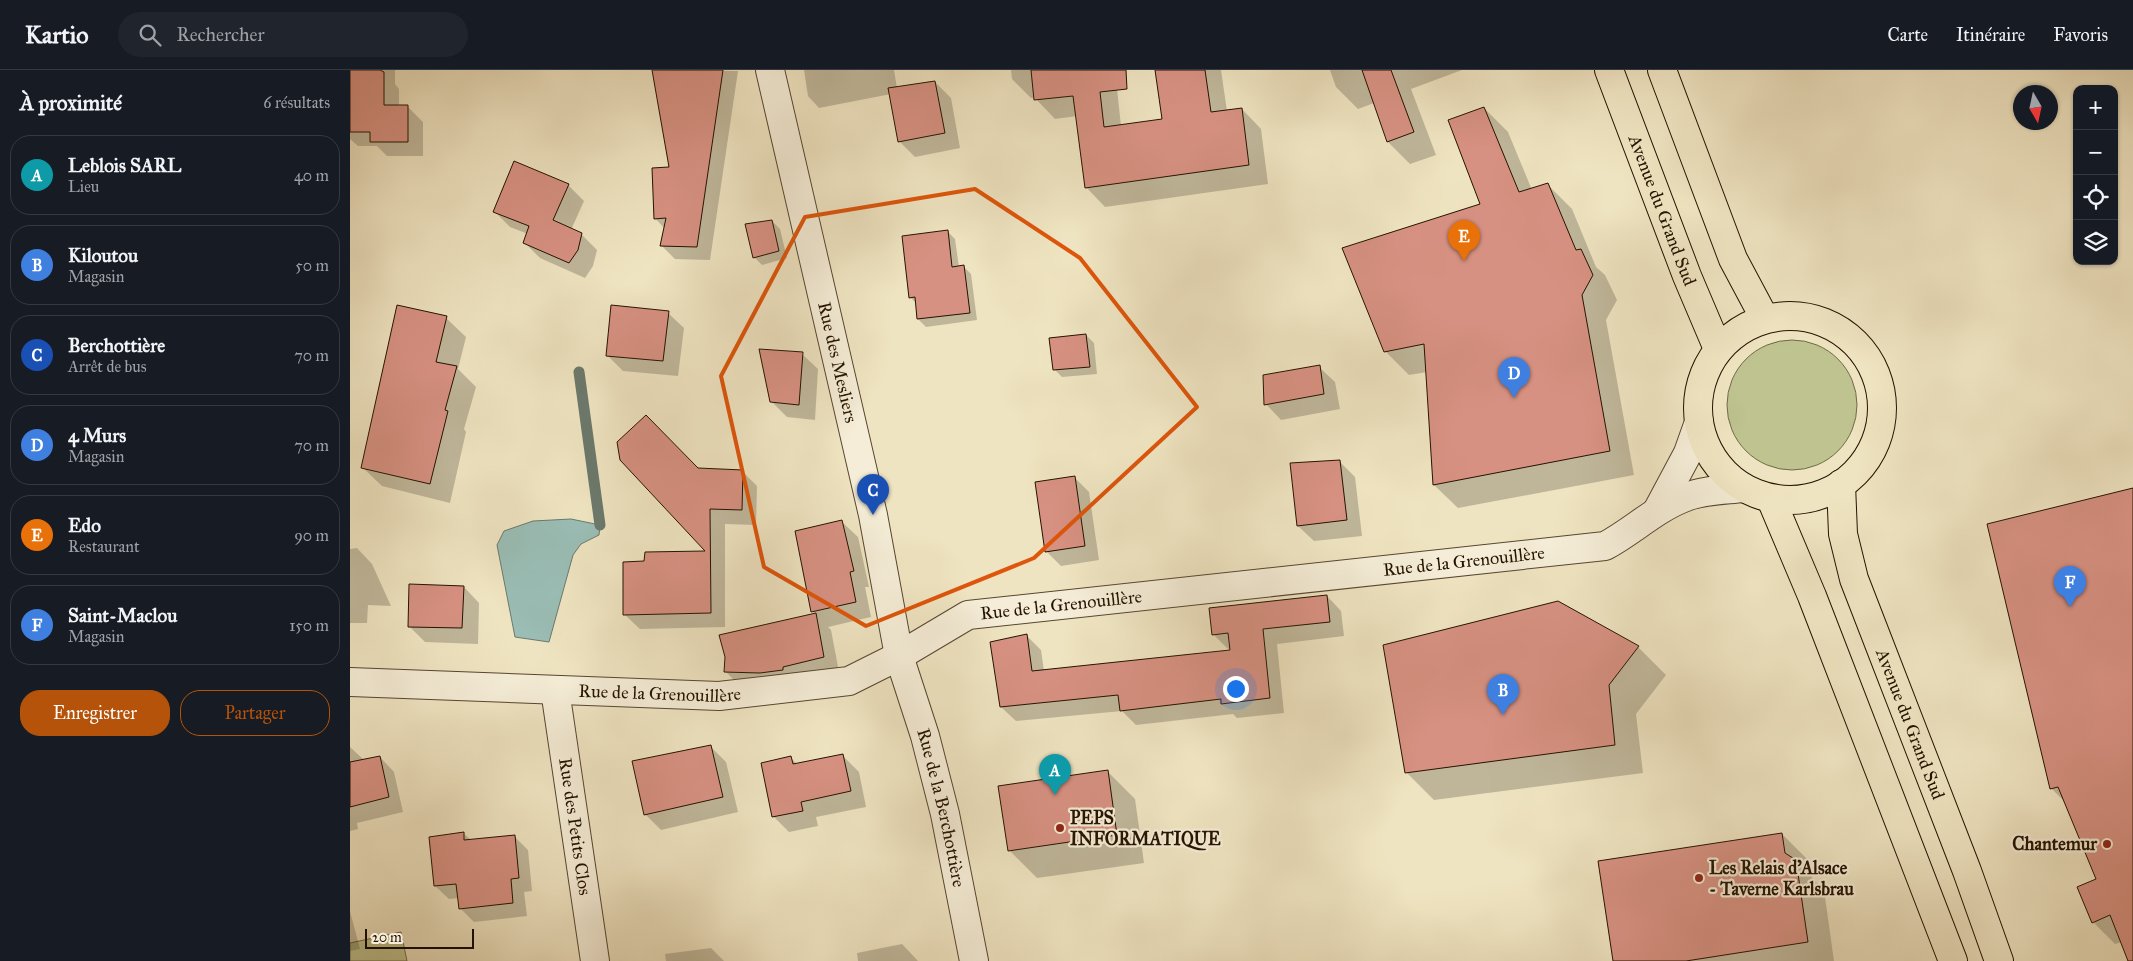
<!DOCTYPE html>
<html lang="fr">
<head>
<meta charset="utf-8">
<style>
  :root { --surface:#171b24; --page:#20242c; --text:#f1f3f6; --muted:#9ea1a6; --line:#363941; --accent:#b45309 }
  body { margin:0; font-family:"IM FELL Great Primer",serif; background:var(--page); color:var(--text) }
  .controls { position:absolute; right:15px; top:15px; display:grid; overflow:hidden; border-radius:10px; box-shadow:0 1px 4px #0004 }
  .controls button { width:45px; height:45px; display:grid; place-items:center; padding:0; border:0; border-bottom:1px solid var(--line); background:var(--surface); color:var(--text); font:25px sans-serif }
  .compass { position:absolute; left:1663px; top:15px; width:45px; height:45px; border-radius:50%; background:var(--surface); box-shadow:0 1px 4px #0004; rotate:171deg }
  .scale { position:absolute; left:15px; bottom:12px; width:109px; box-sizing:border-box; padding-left:5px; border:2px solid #241200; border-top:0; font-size:14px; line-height:18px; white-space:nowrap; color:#241200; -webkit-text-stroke:4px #f5edd7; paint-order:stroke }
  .you { position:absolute; left:885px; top:618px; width:18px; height:18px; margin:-12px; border:4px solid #fff; border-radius:50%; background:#1a73e8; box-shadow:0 0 0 8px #1a73e833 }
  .badge { display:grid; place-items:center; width:32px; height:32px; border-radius:50%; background:var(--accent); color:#fff; font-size:16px; font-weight:700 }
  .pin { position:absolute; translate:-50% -41px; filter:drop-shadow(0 1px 2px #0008) }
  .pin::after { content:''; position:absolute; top:26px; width:18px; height:15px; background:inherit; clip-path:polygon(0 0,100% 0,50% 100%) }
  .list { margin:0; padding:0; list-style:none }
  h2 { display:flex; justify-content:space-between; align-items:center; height:65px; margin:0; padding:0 20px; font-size:21px }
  h2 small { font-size:16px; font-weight:400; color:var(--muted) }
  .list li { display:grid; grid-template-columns:32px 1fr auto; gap:15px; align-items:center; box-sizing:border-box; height:80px; margin:0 10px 10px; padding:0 10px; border:1px solid var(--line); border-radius:20px }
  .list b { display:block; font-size:19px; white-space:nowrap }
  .list p { margin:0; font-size:16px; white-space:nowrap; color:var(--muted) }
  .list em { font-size:16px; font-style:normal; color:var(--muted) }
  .actions { display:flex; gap:10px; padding:15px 20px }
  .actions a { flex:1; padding:11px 0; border:1px solid var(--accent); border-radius:20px; text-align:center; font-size:18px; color:var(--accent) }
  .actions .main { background:var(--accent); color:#fff }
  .icon { flex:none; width:28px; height:28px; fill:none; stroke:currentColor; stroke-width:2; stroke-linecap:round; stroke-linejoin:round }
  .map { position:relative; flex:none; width:1783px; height:891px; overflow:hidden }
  header { display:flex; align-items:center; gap:30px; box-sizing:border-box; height:70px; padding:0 25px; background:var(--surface); border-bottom:1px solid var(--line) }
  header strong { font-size:24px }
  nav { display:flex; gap:28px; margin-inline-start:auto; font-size:18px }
  .search { width:350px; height:45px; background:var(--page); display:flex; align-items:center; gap:12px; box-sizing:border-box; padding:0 18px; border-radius:28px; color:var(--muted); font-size:19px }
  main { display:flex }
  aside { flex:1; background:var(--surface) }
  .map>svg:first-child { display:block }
  .green { fill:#bec390; stroke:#716a48 }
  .water { fill:#9abeb6; stroke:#6b796d }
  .shadow { fill:#0003 }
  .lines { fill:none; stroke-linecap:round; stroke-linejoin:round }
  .stream { stroke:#6b796d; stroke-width:11 }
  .building { fill:#d79182; stroke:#241200 }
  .street-casing { stroke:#574630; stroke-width:30 }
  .primary-casing { stroke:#241200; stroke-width:30 }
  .street { stroke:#f5edd7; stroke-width:28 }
  .primary { stroke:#efe4c1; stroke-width:28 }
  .marked { fill:none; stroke:#de550b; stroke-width:4; stroke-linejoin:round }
  .poi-dot { fill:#8f2418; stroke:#f5edd7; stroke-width:2 }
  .labels { text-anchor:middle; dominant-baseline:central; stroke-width:4.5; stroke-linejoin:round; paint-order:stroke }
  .street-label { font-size:18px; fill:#241200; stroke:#f5edd7 }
  .poi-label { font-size:18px; font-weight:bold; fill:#241200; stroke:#f5edd7; text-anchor:start }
</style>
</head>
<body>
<header>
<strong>Kartio</strong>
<div class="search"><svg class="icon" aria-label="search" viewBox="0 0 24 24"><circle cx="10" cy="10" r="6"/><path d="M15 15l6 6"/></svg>Rechercher</div>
<nav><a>Carte</a><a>Itinéraire</a><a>Favoris</a></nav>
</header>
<main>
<aside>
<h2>À proximité<small>6 résultats</small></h2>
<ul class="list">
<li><span class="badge" style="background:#0f9aa8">A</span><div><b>Leblois SARL</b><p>Lieu</p></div><em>40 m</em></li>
<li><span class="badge" style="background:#3f7fe0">B</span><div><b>Kiloutou</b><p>Magasin</p></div><em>50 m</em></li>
<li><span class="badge" style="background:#1a4fb4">C</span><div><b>Berchottière</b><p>Arrêt de bus</p></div><em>70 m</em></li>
<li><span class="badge" style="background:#3f7fe0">D</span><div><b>4 Murs</b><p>Magasin</p></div><em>70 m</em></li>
<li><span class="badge" style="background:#e8710a">E</span><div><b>Edo</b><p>Restaurant</p></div><em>90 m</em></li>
<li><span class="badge" style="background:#3f7fe0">F</span><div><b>Saint-Maclou</b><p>Magasin</p></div><em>150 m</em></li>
</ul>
<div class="actions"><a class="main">Enregistrer</a><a>Partager</a></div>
</aside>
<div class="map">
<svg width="1783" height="891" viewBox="0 0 1783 891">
  <rect width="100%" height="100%" fill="#efe4c1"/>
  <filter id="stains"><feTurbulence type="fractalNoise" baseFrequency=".004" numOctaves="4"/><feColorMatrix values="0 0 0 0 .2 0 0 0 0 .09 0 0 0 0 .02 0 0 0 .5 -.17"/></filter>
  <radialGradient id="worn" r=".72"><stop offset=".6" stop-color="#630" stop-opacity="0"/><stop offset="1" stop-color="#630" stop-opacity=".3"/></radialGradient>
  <g class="green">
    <circle cx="1442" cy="335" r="65"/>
    <polygon points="51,862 57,891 0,891 0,873"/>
  </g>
  <polygon class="water" points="221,449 250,455 249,465 231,474 223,485 199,572 165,567 147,475 154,461 183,451"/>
  <g class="shadow">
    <polygon points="0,0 45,0 45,14 49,19 49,37 58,37 73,52 73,86 37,86 27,76 8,76 0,69"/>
    <polygon points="308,0 388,1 360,190 325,189 312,176 315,159 305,148 320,98"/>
    <polygon points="454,0 544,0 547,18 585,12 601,28 610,78 565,87 549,71 541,24 469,38 458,26"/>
    <polygon points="661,0 765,0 771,56 813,50 806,0 871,0 877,41 892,39 911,59 918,114 755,137 736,117 727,46 705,49 685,28 681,28 662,9"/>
    <polygon points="980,0 1112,0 1061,19 1086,85 1060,94 1038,72 1024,33 1008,39 986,17"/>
    <polygon points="1134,38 1158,62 1182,120 1198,115 1222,139 1246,197 1255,205 1267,230 1256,250 1284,405 1108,438 1084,415 1077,302 1059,305 1035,281 1132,135"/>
    <polygon points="218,115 234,131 221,160 231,164 247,180 243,196 235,208 190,188 175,173 178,164 160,157 144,141"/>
    <polygon points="422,151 430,159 437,188 412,195 404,187"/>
    <polygon points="597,161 605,169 609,197 614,197 621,204 627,250 576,257 568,249 567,234 560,227"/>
    <polygon points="318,243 334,258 328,306 273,301 257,285"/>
    <polygon points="96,248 116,267 108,299 126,317 114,359 116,362 100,433 32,416 12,397"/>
    <polygon points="736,265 744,273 747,304 712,307 704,299"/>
    <polygon points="452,284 468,299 465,350 437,347 421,331"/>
    <polygon points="969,297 985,312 990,339 931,350 916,334"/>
    <polygon points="989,391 1005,407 1012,466 964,471 948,456"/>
    <polygon points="347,399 392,401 407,416 406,455 375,454 375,557 290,559 275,545 295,493 358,482"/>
    <polygon points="724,407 739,422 749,490 711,496 696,481"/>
    <polygon points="1783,419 1783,891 1779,891 1772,872 1765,874 1743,852 1748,810 1716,733 1701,718"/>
    <polygon points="492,452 508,467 519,517 515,517 521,547 478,557 481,560 489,602 391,617 375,601 466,544 462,541"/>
    <polygon points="7,478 22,494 41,536 18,535 17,553 0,553 0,479"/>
    <polygon points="114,517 129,533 128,574 75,572 59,556"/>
    <polygon points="977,526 991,541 994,566 927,574 934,643 887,648 883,644 786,655 772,641 666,651 651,637 677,566 691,580 694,601 882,581 881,579 878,579 863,564"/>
    <polygon points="1288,577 1316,605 1286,644 1293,703 1084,730 1056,702"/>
    <polygon points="0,677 14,690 30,687 44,702 53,742 7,753 8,759 0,761"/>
    <polygon points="361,677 376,692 388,742 311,760 295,744"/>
    <polygon points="493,686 509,702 516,737 466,747 468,756 439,762 423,746 441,688 447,694"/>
    <polygon points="757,701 785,729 794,793 687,808 659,780"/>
    <polygon points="114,764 121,770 164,766 178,780 182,821 174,822 177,846 124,852 110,838 109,828 99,829 85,816"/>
    <polygon points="1432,764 1460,792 1462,808 1474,820 1484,891 1264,891"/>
    <polygon points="0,841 10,879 0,881"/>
    <polygon points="552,874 568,891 508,891 507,883"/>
    <polygon points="361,878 374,891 316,891 315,884"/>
  </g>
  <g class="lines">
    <polyline class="stream" points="229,302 250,455"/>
  </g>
  <g class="building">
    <polygon points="0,0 30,0 34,2 34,35 58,35 58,72 20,72 20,62 0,62"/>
    <polygon points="302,0 373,0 347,177 310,176 316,148 304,149 302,98 319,97"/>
    <polygon points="681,0 776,0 777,19 750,22 754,57 812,49 805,0 855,0 861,42 892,38 899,95 735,118 723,26 684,30"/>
    <polygon points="1012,0 1041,0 1064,62 1037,72"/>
    <polygon points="585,11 595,63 548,72 538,18"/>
    <polygon points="1134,37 1169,122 1198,113 1226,180 1231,179 1243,205 1232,225 1260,381 1083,415 1074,274 1034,282 992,178 1130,134 1098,50"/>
    <polygon points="164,91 219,114 203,150 232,163 228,180 219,193 173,173 179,156 143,142"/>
    <polygon points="422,150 429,181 403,188 395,154"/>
    <polygon points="598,160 602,197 614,195 620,243 567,249 565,227 559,228 552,166"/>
    <polygon points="47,235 97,246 86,292 107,296 95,340 98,341 80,414 11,398"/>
    <polygon points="261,235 319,241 313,291 256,286"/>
    <polygon points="736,264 740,297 703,300 699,268"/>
    <polygon points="409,279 453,282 449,335 420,332"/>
    <polygon points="970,295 974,324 914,335 913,305"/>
    <polygon points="296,345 348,398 393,400 392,440 360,439 361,543 273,545 273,492 294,491 295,482 355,481 270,390 267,372"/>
    <polygon points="990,390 997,450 947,456 940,393"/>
    <polygon points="725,406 735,476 695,482 685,412"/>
    <polygon points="1783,418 1783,891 1778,891 1760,845 1742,853 1727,817 1746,809 1708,717 1700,719 1637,454"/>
    <polygon points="492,450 504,501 500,502 506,532 461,542 445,461"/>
    <polygon points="59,514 114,516 112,558 58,557"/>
    <polygon points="977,525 980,552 913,559 920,628 871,634 871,629 770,641 768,625 650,637 640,572 677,564 682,601 880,580 878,563 862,565 859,538"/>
    <polygon points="1208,531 1289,576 1259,615 1265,675 1055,703 1033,575"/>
    <polygon points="466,543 474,587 433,597 433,600 410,603 374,602 375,587 369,565"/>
    <polygon points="361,675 373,727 294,745 282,691"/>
    <polygon points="493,684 501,721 451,732 453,741 422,747 411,693 441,686 443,694"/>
    <polygon points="30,686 39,727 0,737 0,692"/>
    <polygon points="758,700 767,765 658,781 648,716"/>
    <polygon points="114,762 114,770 165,765 169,808 161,809 163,833 109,839 106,814 84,816 79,767"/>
    <polygon points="1432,763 1435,783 1446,790 1458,872 1336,891 1263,891 1248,791"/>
  </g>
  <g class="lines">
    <g class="street-casing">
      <g id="street">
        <path id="s1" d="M420 0 523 445 549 586 575 666 595 744 624 891"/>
        <polyline points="1307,441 1338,383 1349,352"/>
        <path id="s2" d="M0 612 369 626 499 611 549 586 618 545 1255 476C1283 461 1306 438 1336 427 1353 420 1375 420 1393 418"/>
        <path id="s3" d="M205 620 245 891"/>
      </g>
    </g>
    <g class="primary-casing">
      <g id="primary">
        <path id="s4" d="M1259 0 1337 206 1368 279"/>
        <polyline points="1312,0 1383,189 1415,249"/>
        <circle cx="1440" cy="338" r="92"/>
        <path id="s5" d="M1491 414 1493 464 1504 509 1617 801 1649 891"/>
        <polyline points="1421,429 1462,526 1603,891"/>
      </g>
    </g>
    <use href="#street" class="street"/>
    <use href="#primary" class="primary"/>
  </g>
  <path class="marked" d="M625 119 730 188 847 337 684 488 516 556 414 497 371 306 455 147Z"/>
  <g class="poi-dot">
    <circle cx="710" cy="758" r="5"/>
    <circle cx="1757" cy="774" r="5"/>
    <circle cx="1349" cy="808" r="5"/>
  </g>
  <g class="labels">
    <g class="street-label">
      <text stroke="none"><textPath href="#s4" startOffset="150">Avenue du Grand Sud</textPath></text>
      <text stroke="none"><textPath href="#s1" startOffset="300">Rue des Mesliers</textPath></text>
      <text stroke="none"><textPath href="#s2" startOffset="1135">Rue de la Grenouillère</textPath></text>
      <text stroke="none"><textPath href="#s2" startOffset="730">Rue de la Grenouillère</textPath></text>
      <text stroke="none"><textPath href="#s2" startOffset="310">Rue de la Grenouillère</textPath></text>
      <text stroke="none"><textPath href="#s5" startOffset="252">Avenue du Grand Sud</textPath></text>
      <text stroke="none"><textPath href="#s1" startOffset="758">Rue de la Berchottière</textPath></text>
      <text stroke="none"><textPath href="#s3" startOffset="138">Rue des Petits Clos</textPath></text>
    </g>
    <g class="poi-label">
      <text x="720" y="748">PEPS<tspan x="720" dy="21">INFORMATIQUE</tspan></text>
      <text x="1747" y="774" text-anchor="end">Chantemur</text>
      <text x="1359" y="798">Les Relais d’Alsace<tspan x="1359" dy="21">- Taverne Karlsbrau</tspan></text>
    </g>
  </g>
  <rect width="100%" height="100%" filter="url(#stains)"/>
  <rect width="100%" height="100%" fill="url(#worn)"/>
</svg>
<div class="controls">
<button>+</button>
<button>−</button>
<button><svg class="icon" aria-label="locate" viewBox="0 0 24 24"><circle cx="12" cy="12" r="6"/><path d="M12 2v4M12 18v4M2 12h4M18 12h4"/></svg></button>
<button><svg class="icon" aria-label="layers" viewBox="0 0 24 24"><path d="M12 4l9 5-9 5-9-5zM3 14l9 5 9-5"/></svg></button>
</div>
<svg class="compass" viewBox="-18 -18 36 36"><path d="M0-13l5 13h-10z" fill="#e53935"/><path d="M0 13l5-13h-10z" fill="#9ea1a6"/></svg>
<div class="scale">20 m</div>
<div class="you"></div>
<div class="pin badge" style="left:705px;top:725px;background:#0f9aa8">A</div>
<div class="pin badge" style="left:1153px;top:645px;background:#3f7fe0">B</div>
<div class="pin badge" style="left:523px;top:445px;background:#1a4fb4">C</div>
<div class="pin badge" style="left:1164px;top:328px;background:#3f7fe0">D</div>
<div class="pin badge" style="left:1114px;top:191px;background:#e8710a">E</div>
<div class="pin badge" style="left:1720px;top:537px;background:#3f7fe0">F</div>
</div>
</main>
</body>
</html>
